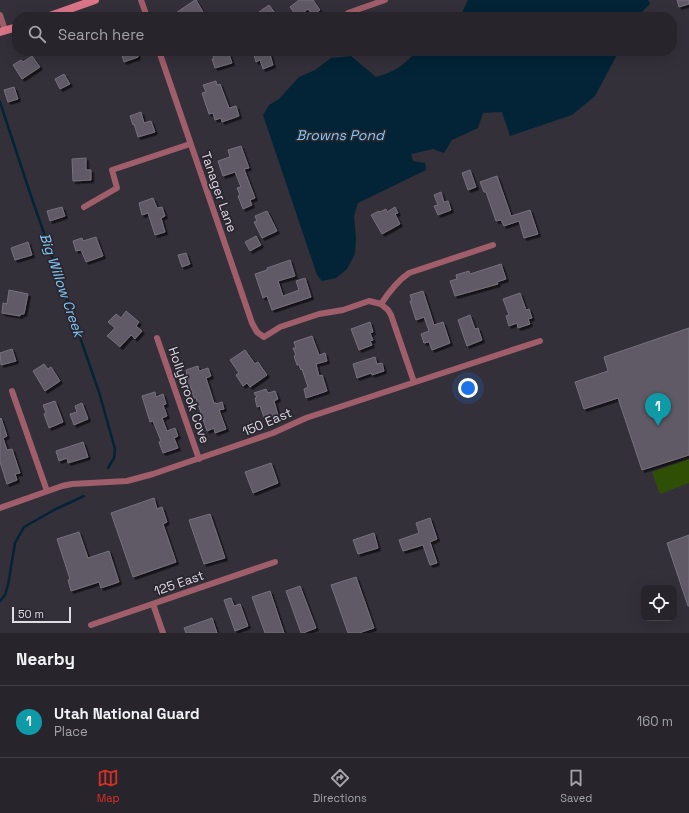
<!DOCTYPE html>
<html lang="en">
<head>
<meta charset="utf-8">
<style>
  :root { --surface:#27242c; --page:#2f2c34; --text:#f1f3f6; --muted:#a4a4a9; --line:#434148; --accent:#d93025 }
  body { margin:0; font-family:"Space Grotesk",sans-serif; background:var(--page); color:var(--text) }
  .controls { position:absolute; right:12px; bottom:12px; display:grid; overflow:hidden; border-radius:8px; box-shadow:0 4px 16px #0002 }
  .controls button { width:36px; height:36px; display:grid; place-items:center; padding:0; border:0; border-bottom:1px solid var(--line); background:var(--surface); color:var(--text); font:20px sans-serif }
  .scale { position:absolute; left:12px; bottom:10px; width:59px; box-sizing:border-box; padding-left:4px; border:2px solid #dfdde4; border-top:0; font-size:11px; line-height:14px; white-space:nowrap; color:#dfdde4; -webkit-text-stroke:3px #2a2630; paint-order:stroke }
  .you { position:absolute; left:468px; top:388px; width:14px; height:14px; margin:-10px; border:3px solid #fff; border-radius:50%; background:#1a73e8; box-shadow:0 0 0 6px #1a73e833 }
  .badge { display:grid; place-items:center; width:26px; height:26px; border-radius:50%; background:var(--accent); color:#fff; font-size:13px; font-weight:700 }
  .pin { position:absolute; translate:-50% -33px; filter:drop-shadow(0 1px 2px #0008) }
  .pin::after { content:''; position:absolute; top:21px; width:14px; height:12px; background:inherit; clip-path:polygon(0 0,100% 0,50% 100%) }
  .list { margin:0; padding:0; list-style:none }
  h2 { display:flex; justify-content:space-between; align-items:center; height:52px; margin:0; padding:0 16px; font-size:17px }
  h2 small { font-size:13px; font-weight:400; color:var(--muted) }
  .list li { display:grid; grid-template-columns:26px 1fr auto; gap:12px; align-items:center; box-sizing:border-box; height:72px; padding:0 16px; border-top:1px solid var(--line) }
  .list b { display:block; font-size:15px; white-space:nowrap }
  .list p { margin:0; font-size:13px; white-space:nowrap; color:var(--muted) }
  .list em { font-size:13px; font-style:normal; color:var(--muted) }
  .icon { flex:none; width:22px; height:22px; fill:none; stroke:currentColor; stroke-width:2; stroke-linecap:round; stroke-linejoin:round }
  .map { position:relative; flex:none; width:689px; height:633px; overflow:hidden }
  .search { position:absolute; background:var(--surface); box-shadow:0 4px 16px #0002; left:12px; right:12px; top:12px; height:44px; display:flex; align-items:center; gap:10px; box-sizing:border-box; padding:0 14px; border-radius:16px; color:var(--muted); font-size:15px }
  .sheet { height:124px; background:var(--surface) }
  nav { display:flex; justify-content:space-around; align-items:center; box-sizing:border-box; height:56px; border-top:1px solid var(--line); background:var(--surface); font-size:11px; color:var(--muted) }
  nav a { display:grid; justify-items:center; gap:2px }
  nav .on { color:var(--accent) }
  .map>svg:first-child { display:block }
  .green { fill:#2f4f05 }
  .water { fill:#022436 }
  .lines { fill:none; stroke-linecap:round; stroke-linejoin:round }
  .stream { stroke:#022436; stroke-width:2.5 }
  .building { fill:#5e5a65; stroke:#75717d; filter:url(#shadow) }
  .street { stroke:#9f5e69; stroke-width:6 }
  .secondary { stroke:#db7587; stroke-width:8 }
  .labels { text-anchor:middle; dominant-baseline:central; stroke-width:3.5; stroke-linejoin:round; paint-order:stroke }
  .street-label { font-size:13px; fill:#dfdde4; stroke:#2a2630 }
  .water-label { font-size:14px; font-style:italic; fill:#82caf5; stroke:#2a2630 }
</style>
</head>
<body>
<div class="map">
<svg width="689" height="633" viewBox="0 0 689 633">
  <defs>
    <filter id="shadow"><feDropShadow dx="2.5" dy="2.5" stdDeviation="0" flood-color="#0009"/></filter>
  </defs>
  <rect width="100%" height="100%" fill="#34303a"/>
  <polygon class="green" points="689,459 689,483 660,494 652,472"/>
  <g class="water">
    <polygon points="468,0 648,0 650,4 637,17 460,17"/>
    <path d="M416 51H619L595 96 572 115 510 136 502 112 483 113 478 128 452 140 444 153 433 149 411 154 413 161 425 163 426 170 358 203 354 216 356 239 355 254 347 269 336 278 322 281 317 275 263 115 269 105 279 99 299 77 315 70 331 58 351 56 376 77C394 72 404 66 416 51Z"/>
  </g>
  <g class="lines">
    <g class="stream">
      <polyline points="0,102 29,190 99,392 115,449 114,458 108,468"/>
      <polyline points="0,601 5,595 8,585 15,543 24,527 54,510 84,496"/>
    </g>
  </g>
  <g class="building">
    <polygon points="196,0 206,17 170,17 195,0"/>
    <polygon points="299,0 313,0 320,10 313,15 308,9 297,17 290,7"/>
    <polygon points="677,0 689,0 689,4 679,7"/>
    <polygon points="269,5 275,13 269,17 252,17"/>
    <polygon points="125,51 137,51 138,57 124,62 121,52"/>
    <polygon points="212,51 228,51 232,63 215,68 212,59 214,59"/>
    <polygon points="253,51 269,51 273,65 263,69 260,60 256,62"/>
    <polygon points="32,56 40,67 22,79 13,65 21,60 23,62"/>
    <polygon points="64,74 70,84 60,89 55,79"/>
    <polygon points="216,81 217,85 220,84 229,108 236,106 239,116 222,122 221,118 215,120 213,113 209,114 202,93 206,92 203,85"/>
    <polygon points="14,87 18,99 8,102 4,90"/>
    <polygon points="141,112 144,123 151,121 155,132 138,137 134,124 133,125 130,116"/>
    <polygon points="241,146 249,168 244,169 255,198 250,200 252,205 243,209 238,196 240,195 237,188 241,187 235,172 223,176 218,161 230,157 228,150"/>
    <polygon points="86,158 86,170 91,170 91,180 73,181 72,159"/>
    <polygon points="470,170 476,187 468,190 462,173"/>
    <polygon points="497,176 511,216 530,210 538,234 524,238 519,221 504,226 501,220 496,221 486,192 484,192 480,182"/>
    <polygon points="441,192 444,202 448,201 451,210 438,215 434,206 438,205 434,195"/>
    <polygon points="153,198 157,208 162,207 165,216 161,218 165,232 155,235 148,213 142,215 139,203"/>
    <polygon points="62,207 65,216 50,221 47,211"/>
    <polygon points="395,207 398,213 395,214 400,224 382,234 371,215 379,211 380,212 386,209 387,212"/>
    <polygon points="267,211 277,231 262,238 254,222 257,221 255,216"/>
    <polygon points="256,236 261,245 250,251 245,242"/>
    <polygon points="96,237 103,256 86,262 81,250 76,251 73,241 82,238 83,241"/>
    <polygon points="28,242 32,255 15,260 11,248"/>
    <polygon points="186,253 190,264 182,267 178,255"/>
    <polygon points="290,260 295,276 278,281 283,296 299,290 296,281 305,278 311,297 272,310 267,296 263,298 255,274 267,270 267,268"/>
    <polygon points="501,264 506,279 497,282 498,284 455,296 450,281 457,279 456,275 469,271 470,274"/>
    <polygon points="9,290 28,294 24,314 21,314 20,316 2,313 3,303 7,304"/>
    <polygon points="423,291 434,325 443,322 450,343 432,350 429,342 424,343 421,334 429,331 424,317 416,320 410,301 412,301 410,295"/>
    <polygon points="520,293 526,310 529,309 532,318 528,319 530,324 518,328 517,323 509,326 506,316 509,315 503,299"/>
    <polygon points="126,311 139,322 136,326 142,331 135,339 131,335 120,347 107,336 115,328 108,322 116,314 121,318"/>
    <polygon points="470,315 475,329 478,328 482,340 467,346 458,320"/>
    <polygon points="370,322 373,332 370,333 373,340 370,341 372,345 359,350 351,329"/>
    <polygon points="689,328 689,455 642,470 618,398 584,409 575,382 608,371 604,357"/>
    <polygon points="312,336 319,355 325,353 327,361 316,364 319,376 322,375 327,391 306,398 304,389 308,387 302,369 301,370 299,365 297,365 294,356 296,355 293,348 296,348 294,342"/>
    <polygon points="12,349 16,361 1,365 0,353"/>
    <polygon points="245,350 255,364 258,362 267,375 250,387 247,383 243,386 236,375 239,373 230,360"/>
    <polygon points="375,357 377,364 382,363 384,371 372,375 371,373 357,378 353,364"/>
    <polygon points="44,364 48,369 51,367 60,381 45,391 33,371"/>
    <polygon points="198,366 199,371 208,368 211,376 206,378 214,403 216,403 216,404 222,402 224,409 219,410 226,429 215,433 214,428 207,431 196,398 194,398 190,385 188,386 184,376 187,375 186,370"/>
    <polygon points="266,389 268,393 275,391 278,399 274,401 278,415 265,420 260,406 257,407 255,398 257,397 254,393"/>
    <polygon points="155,392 156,397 163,394 166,404 163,405 167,416 162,418 167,431 175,428 178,436 174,438 178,448 163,453 159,442 161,441 153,421 150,422 142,396"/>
    <polygon points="55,401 63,422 49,428 44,414 46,413 43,405"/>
    <polygon points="82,403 88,419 74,425 70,414 77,412 75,406"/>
    <polygon points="1,418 7,436 3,438 7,450 12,449 20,473 15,474 17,480 7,484 0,462 0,419"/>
    <polygon points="83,442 88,457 68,463 67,458 59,461 56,451"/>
    <polygon points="271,463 278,483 253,493 245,472"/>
    <polygon points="154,498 157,509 162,507 167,522 163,524 176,562 133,577 111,513"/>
    <polygon points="210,514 225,558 204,564 189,520"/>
    <polygon points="430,518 437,539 430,542 437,563 430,565 423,545 403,551 399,540 419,533 416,523"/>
    <polygon points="79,532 88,558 109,551 119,582 101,588 99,582 71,591 68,580 70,579 57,539"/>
    <polygon points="374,533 378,548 358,554 353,540"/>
    <polygon points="689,535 689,606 688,606 667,543"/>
    <polygon points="356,577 374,628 359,633 348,633 331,585"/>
    <polygon points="300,586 316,628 303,633 301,633 286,591"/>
    <polygon points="270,591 284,633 265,633 252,597"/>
    <polygon points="231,598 234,606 240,604 248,626 235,631 224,600"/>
    <polygon points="212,618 217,633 186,633 184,628"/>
  </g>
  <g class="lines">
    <g class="street">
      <polyline points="141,0 147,17"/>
      <polyline points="348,13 385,0"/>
      <polyline points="0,15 5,30"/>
      <polyline points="159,51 252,323 257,332 264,337 280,327 319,314 343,310 369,301 381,304 388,310 391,315 414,382"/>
      <polyline points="84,207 117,188 112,170 190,144"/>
      <path d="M381 304C389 292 397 281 409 273L493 245"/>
      <polyline points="157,338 199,459"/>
      <polyline points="12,391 47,491"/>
      <polyline points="0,508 62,486 72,484 127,481 153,474 273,433 306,418 540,341"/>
      <polyline points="153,604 163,633"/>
      <polyline points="91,625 275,562"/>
    </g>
    <g class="secondary">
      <polyline points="47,17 95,0"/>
      <polyline points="0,32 17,27"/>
    </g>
  </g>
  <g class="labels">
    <g class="street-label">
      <text transform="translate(219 192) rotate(71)">Tanager Lane</text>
      <text transform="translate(189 395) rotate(71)">Hollybrook Cove</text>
      <text transform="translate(267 422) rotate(-23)">150 East</text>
      <text transform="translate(179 583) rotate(-19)">125 East</text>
    </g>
    <g class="water-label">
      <text x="340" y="135">Browns Pond</text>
      <text transform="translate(62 285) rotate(71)">Big Willow Creek</text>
    </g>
  </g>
</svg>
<div class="controls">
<button><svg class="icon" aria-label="locate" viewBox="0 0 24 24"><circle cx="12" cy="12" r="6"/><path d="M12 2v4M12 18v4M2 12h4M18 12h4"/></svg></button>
</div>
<div class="scale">50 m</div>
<div class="you"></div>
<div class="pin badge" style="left:658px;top:426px;background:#0f9aa8">1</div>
<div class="search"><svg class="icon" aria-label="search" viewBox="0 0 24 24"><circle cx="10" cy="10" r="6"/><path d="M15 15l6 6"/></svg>Search here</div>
</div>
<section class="sheet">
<h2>Nearby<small></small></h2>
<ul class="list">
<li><span class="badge" style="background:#0f9aa8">1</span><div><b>Utah National Guard</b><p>Place</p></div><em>160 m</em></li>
</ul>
</section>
<nav>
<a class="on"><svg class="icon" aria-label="map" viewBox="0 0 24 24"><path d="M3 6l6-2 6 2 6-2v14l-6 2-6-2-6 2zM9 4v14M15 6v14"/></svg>Map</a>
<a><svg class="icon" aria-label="directions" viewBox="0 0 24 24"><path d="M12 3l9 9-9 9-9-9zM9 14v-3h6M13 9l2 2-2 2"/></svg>Directions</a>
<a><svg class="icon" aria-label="saved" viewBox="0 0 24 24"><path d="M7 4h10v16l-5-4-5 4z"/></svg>Saved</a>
</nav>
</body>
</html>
